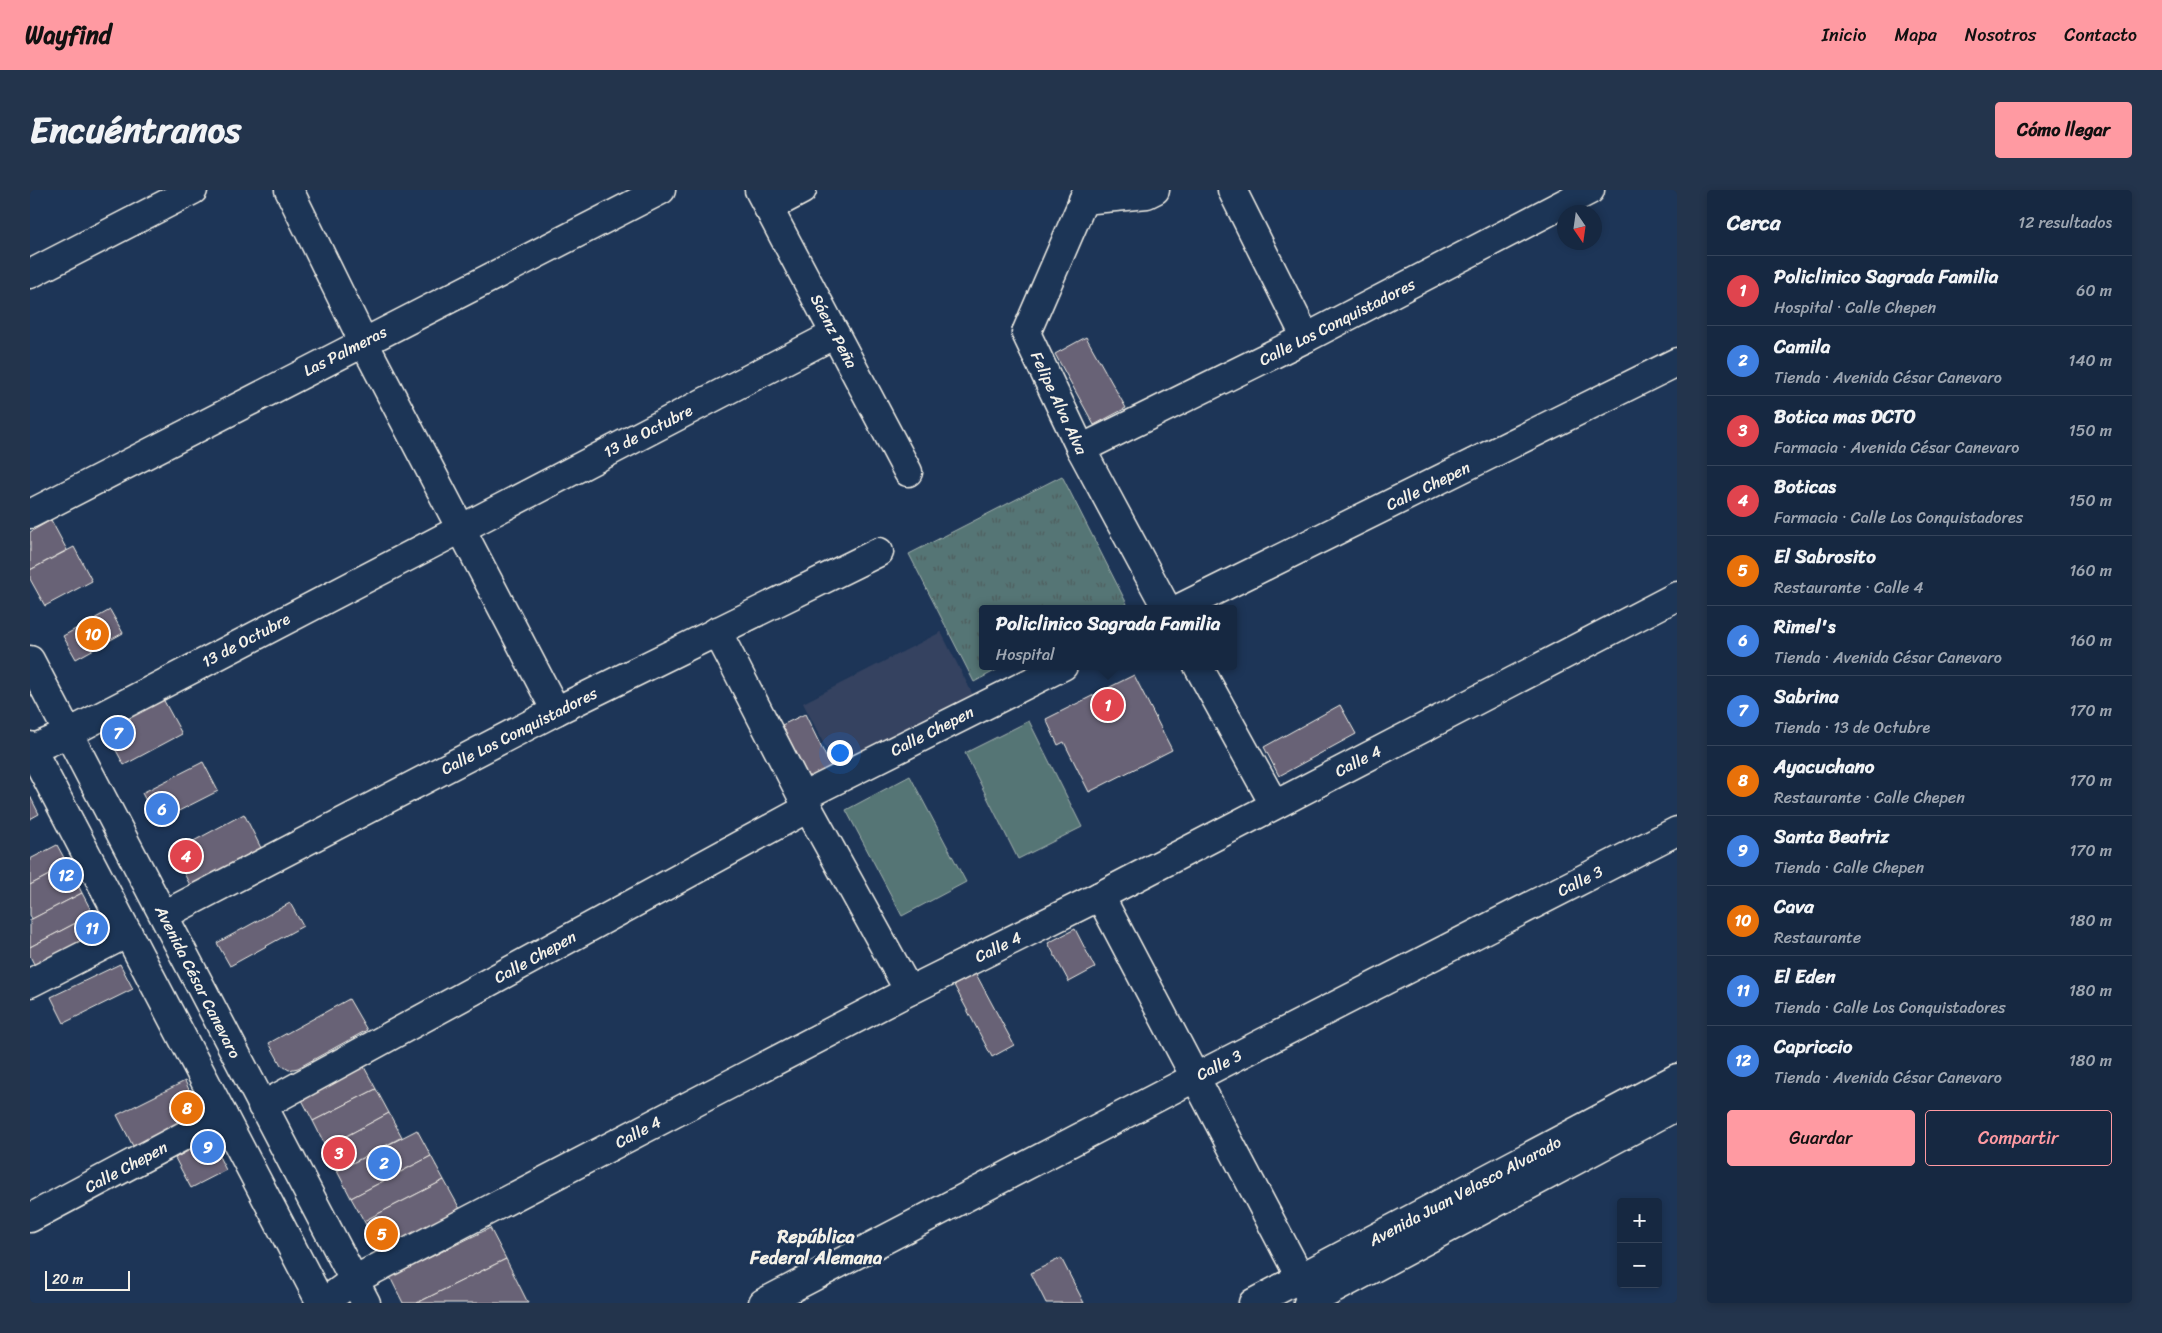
<!DOCTYPE html>
<html lang="es">
<head>
<meta charset="utf-8">
<style>
  :root { --surface:#162841; --page:#23344c; --text:#f1f3f6; --muted:#9ea6b1; --line:#35445a; --accent:#ff9aa2 }
  body { margin:0; font-family:Sriracha,sans-serif; background:var(--page); color:var(--text) }
  .controls { position:absolute; right:15px; bottom:15px; display:grid; overflow:hidden; border-radius:5px; box-shadow:0 2px 8px #0003 }
  .controls button { width:45px; height:45px; display:grid; place-items:center; padding:0; border:0; border-bottom:1px solid var(--line); background:var(--surface); color:var(--text); font:25px sans-serif }
  .compass { position:absolute; left:1527px; top:15px; width:45px; height:45px; border-radius:50%; background:var(--surface); box-shadow:0 2px 8px #0003; rotate:167deg }
  .scale { position:absolute; left:15px; bottom:12px; width:85px; box-sizing:border-box; padding-left:5px; border:2px solid #f4f1e8; border-top:0; font-size:14px; line-height:18px; white-space:nowrap; color:#f4f1e8; -webkit-text-stroke:4px #1d3557; paint-order:stroke }
  .you { position:absolute; left:809px; top:562px; width:18px; height:18px; margin:-12px; border:4px solid #fff; border-radius:50%; background:#1a73e8; box-shadow:0 0 0 8px #1a73e833 }
  .badge { display:grid; place-items:center; width:32px; height:32px; border-radius:50%; background:var(--accent); color:#fff; font-size:16px; font-weight:700 }
  .pin { position:absolute; translate:-50% -50%; border:2px solid #fff; box-shadow:0 1px 5px #0006 }
  .popup { position:absolute; left:949px; top:415px; width:258px; height:65px; box-sizing:border-box; display:grid; place-content:center; border-radius:5px; background:var(--surface); filter:drop-shadow(0 1px 4px #0005); font-size:16px; white-space:nowrap; color:var(--muted) }
  .popup b { font-size:19px; color:var(--text) }
  .popup::after { content:''; position:absolute; left:50%; top:100%; margin-left:-10px; border:10px solid transparent; border-top-color:var(--surface) }
  .list { margin:0; padding:0; list-style:none }
  h2 { display:flex; justify-content:space-between; align-items:center; height:65px; margin:0; padding:0 20px; font-size:21px }
  h2 small { font-size:16px; font-weight:400; color:var(--muted) }
  .list li { display:grid; grid-template-columns:32px 1fr auto; gap:15px; align-items:center; box-sizing:border-box; height:70px; padding:0 20px; border-top:1px solid var(--line) }
  .list b { display:block; font-size:19px; white-space:nowrap }
  .list p { margin:0; font-size:16px; white-space:nowrap; color:var(--muted) }
  .list em { font-size:16px; font-style:normal; color:var(--muted) }
  .actions { display:flex; gap:10px; padding:15px 20px }
  .actions a { flex:1; padding:11px 0; border:1px solid var(--accent); border-radius:5px; text-align:center; font-size:18px; color:var(--accent) }
  .actions .main { background:var(--accent); color:#111 }
  .map { position:relative; flex:none; width:1647px; height:1113px; overflow:hidden; border-radius:5px }
  header { display:flex; align-items:center; gap:30px; box-sizing:border-box; height:70px; padding:0 25px; background:var(--accent); color:#111 }
  header strong { font-size:24px }
  nav { display:flex; gap:28px; margin-inline-start:auto; font-size:18px }
  .intro { display:flex; align-items:center; justify-content:space-between; box-sizing:border-box; height:120px; padding:0 30px }
  h1 { margin:0; font-size:35px }
  .button { padding:12px 22px; border-radius:5px; background:var(--accent); color:#111; font-size:18px; font-weight:700 }
  main { display:flex; gap:30px; padding:0 30px }
  aside { flex:1; background:var(--surface); border-radius:5px; box-shadow:0 2px 8px #0003 }
  .map>svg:first-child { display:block }
  .built { fill:#344260 }
  .park { fill:url(#park-tufts); stroke:#a4b3ae }
  .pitch { fill:#557575; stroke:#a4b3ae }
  .building { fill:#686276; stroke:#f4f1e8 }
  .lines { fill:none; stroke-linecap:round; stroke-linejoin:round }
  .minor-casing { stroke:#f4f1e8; stroke-width:31 }
  .major-casing { stroke:#f4f1e8; stroke-width:31 }
  .minor { stroke:#1d3557; stroke-width:28 }
  .major { stroke:#1d3557; stroke-width:28 }
  .labels { text-anchor:middle; dominant-baseline:central; stroke-width:4.5; stroke-linejoin:round; paint-order:stroke }
  .street-label { font-size:16px; fill:#f4f1e8; stroke:#1d3557 }
  .neighbourhood-label { font-size:18px; font-weight:bold; fill:#f4f1e8; stroke:#1d3557 }
</style>
</head>
<body>
<header>
<strong>Wayfind</strong>
<nav><a>Inicio</a><a>Mapa</a><a>Nosotros</a><a>Contacto</a></nav>
</header>
<div class="intro"><h1>Encuéntranos</h1><a class="button">Cómo llegar</a></div>
<main>
<div class="map">
<svg width="1647" height="1113" viewBox="0 0 1647 1113">
  <defs>
    <pattern id="park-tufts" width="24" height="20" patternUnits="userSpaceOnUse" patternTransform="scale(1.25)"><rect width="24" height="20" fill="#557575"/><path d="M3 7l-1-3M5 7V3M7 7l1-3M15 17l-1-3M17 17v-4M19 17l1-3" fill="none" stroke="#4f5e5e"/></pattern>
  </defs>
  <rect width="100%" height="100%" fill="#1d3557"/>
  <filter id="ink" filterUnits="userSpaceOnUse"><feTurbulence type="fractalNoise" baseFrequency=".02" numOctaves="2"/><feDisplacementMap in="SourceGraphic" scale="10" xChannelSelector="R" yChannelSelector="G"/><feConvolveMatrix kernelMatrix="1 2 1 2 8 2 1 2 1" color-interpolation-filters="sRGB"/></filter>
  <g filter="url(#ink)">
    <polygon class="built" points="911,442 945,509 807,580 773,513"/>
    <polygon class="park" points="1032,286 1097,414 1088,419 953,419 953,476 974,476 944,492 879,364"/>
    <g class="pitch">
      <polygon points="999,531 1052,637 988,669 935,563"/>
      <polygon points="880,586 936,692 872,726 816,620"/>
    </g>
    <g class="building">
      <polygon points="1056,147 1096,218 1064,235 1025,164"/>
      <polygon points="21,330 37,360 0,380 0,342"/>
      <polygon points="44,357 62,391 15,416 0,389 0,380"/>
      <polygon points="80,420 93,443 46,469 33,446"/>
      <polygon points="1104,485 1142,560 1059,602 1034,552 1028,555 1016,529"/>
      <polygon points="133,509 152,544 94,575 75,540"/>
      <polygon points="1310,515 1326,544 1249,586 1234,557"/>
      <polygon points="775,524 802,579 780,590 752,535"/>
      <polygon points="173,572 188,601 127,632 112,603"/>
      <polygon points="0,606 9,624 0,629"/>
      <polygon points="214,624 231,658 160,695 143,662"/>
      <polygon points="27,655 38,675 0,695 0,669"/>
      <polygon points="38,675 52,703 2,729 0,725 0,695"/>
      <polygon points="52,703 63,724 0,757 0,730"/>
      <polygon points="260,713 273,736 200,776 187,753"/>
      <polygon points="63,724 73,743 6,778 0,766 0,757"/>
      <polygon points="1045,739 1065,778 1039,792 1018,753"/>
      <polygon points="90,774 103,799 34,833 21,807"/>
      <polygon points="946,784 984,855 962,867 924,795"/>
      <polygon points="319,809 337,840 268,878 259,880 251,875 239,853"/>
      <polygon points="333,875 346,899 283,931 271,908"/>
      <polygon points="155,891 168,919 161,931 105,960 87,925"/>
      <polygon points="346,899 359,923 296,957 283,931"/>
      <polygon points="359,923 372,947 307,981 296,957"/>
      <polygon points="387,940 401,966 321,1008 307,981"/>
      <polygon points="180,949 196,980 161,998 145,968"/>
      <polygon points="401,966 414,990 334,1031 321,1008"/>
      <polygon points="414,990 430,1019 350,1061 334,1031"/>
      <polygon points="460,1038 476,1069 387,1113 373,1113 360,1087"/>
      <polygon points="1031,1068 1054,1113 1016,1113 1001,1083"/>
      <polygon points="476,1069 498,1113 387,1113"/>
    </g>
    <g class="lines">
      <g class="minor-casing">
        <g id="minor">
          <polyline points="259,0 333,151 526,521"/>
          <polyline points="729,0 878,282"/>
          <polyline points="1058,0 996,143 1051,259 1137,419"/>
          <polyline points="1202,0 1276,148"/>
          <polyline points="1053,10 1117,4 1125,0"/>
          <polyline points="738,18 772,0"/>
          <polyline points="0,84 163,0"/>
          <polyline points="1051,259 1276,148 1560,0"/>
          <polyline points="0,324 631,0"/>
          <polyline points="1148,419 1647,172"/>
          <polyline points="687,441 778,618 879,801"/>
          <polyline points="1168,476 1244,614"/>
          <polyline points="0,560 37,544 805,144"/>
          <polyline points="772,607 1033,476"/>
          <polyline points="1070,706 1282,1110"/>
          <polyline points="134,725 526,521 849,362"/>
          <polyline points="0,793 98,743"/>
          <polyline points="232,916 778,618"/>
          <polyline points="0,1028 193,925"/>
          <polyline points="293,1113 324,1090 879,801 1070,706 1647,406"/>
          <polyline points="733,1113 1166,887 1647,641"/>
          <polyline points="1223,1113 1647,888"/>
          <polyline points="1278,1113 1647,916"/>
        </g>
      </g>
      <g class="major-casing">
        <g id="major">
          <polyline points="0,470 336,1113"/>
          <polyline points="0,556 291,1113"/>
        </g>
      </g>
      <use href="#minor" class="minor"/>
      <use href="#major" class="major"/>
    </g>
  </g>
  <g class="labels">
    <g class="street-label">
      <text transform="translate(1307 132) rotate(-27)">Calle Los Conquistadores</text>
      <text transform="translate(804 141) rotate(62)">Sáenz Peña</text>
      <text transform="translate(315 161) rotate(-27)">Las Palmeras</text>
      <text transform="translate(1029 213) rotate(65)">Felipe Alva Alva</text>
      <text transform="translate(618 241) rotate(-27)">13 de Octubre</text>
      <text transform="translate(1398 296) rotate(-26)">Calle Chepen</text>
      <text transform="translate(216 450) rotate(-28)">13 de Octubre</text>
      <text transform="translate(489 541) rotate(-27)">Calle Los Conquistadores</text>
      <text transform="translate(902 541) rotate(-27)">Calle Chepen</text>
      <text transform="translate(1328 571) rotate(-27)">Calle 4</text>
      <text transform="translate(1550 691) rotate(-27)">Calle 3</text>
      <text transform="translate(968 757) rotate(-26)">Calle 4</text>
      <text transform="translate(505 767) rotate(-29)">Calle Chepen</text>
      <text transform="translate(168 792) rotate(63)">Avenida César Canevaro</text>
      <text transform="translate(1189 875) rotate(-27)">Calle 3</text>
      <text transform="translate(608 942) rotate(-28)">Calle 4</text>
      <text transform="translate(96 977) rotate(-28)">Calle Chepen</text>
      <text transform="translate(1435 1001) rotate(-28)">Avenida Juan Velasco Alvarado</text>
    </g>
    <g class="neighbourhood-label">
      <text x="786" y="1047">República<tspan x="786" dy="21">Federal Alemana</tspan></text>
    </g>
  </g>
</svg>
<div class="controls">
<button>+</button>
<button>−</button>
</div>
<svg class="compass" viewBox="-18 -18 36 36"><path d="M0-13l5 13h-10z" fill="#e53935"/><path d="M0 13l5-13h-10z" fill="#9ea6b1"/></svg>
<div class="scale">20 m</div>
<div class="you"></div>
<div class="pin badge" style="left:1078px;top:515px;background:#e0444e">1</div>
<div class="popup"><b>Policlinico Sagrada Familia</b>Hospital</div>
<div class="pin badge" style="left:354px;top:973px;background:#3f7fe0">2</div>
<div class="pin badge" style="left:309px;top:963px;background:#e0444e">3</div>
<div class="pin badge" style="left:156px;top:666px;background:#e0444e">4</div>
<div class="pin badge" style="left:352px;top:1044px;background:#e8710a">5</div>
<div class="pin badge" style="left:132px;top:619px;background:#3f7fe0">6</div>
<div class="pin badge" style="left:88px;top:543px;background:#3f7fe0">7</div>
<div class="pin badge" style="left:157px;top:918px;background:#e8710a">8</div>
<div class="pin badge" style="left:178px;top:957px;background:#3f7fe0">9</div>
<div class="pin badge" style="left:63px;top:444px;background:#e8710a">10</div>
<div class="pin badge" style="left:62px;top:738px;background:#3f7fe0">11</div>
<div class="pin badge" style="left:36px;top:685px;background:#3f7fe0">12</div>
</div>
<aside>
<h2>Cerca<small>12 resultados</small></h2>
<ul class="list">
<li><span class="badge" style="background:#e0444e">1</span><div><b>Policlinico Sagrada Familia</b><p>Hospital · Calle Chepen</p></div><em>60 m</em></li>
<li><span class="badge" style="background:#3f7fe0">2</span><div><b>Camila</b><p>Tienda · Avenida César Canevaro</p></div><em>140 m</em></li>
<li><span class="badge" style="background:#e0444e">3</span><div><b>Botica mas DCTO</b><p>Farmacia · Avenida César Canevaro</p></div><em>150 m</em></li>
<li><span class="badge" style="background:#e0444e">4</span><div><b>Boticas</b><p>Farmacia · Calle Los Conquistadores</p></div><em>150 m</em></li>
<li><span class="badge" style="background:#e8710a">5</span><div><b>El Sabrosito</b><p>Restaurante · Calle 4</p></div><em>160 m</em></li>
<li><span class="badge" style="background:#3f7fe0">6</span><div><b>Rimel's</b><p>Tienda · Avenida César Canevaro</p></div><em>160 m</em></li>
<li><span class="badge" style="background:#3f7fe0">7</span><div><b>Sabrina</b><p>Tienda · 13 de Octubre</p></div><em>170 m</em></li>
<li><span class="badge" style="background:#e8710a">8</span><div><b>Ayacuchano</b><p>Restaurante · Calle Chepen</p></div><em>170 m</em></li>
<li><span class="badge" style="background:#3f7fe0">9</span><div><b>Santa Beatriz</b><p>Tienda · Calle Chepen</p></div><em>170 m</em></li>
<li><span class="badge" style="background:#e8710a">10</span><div><b>Cava</b><p>Restaurante</p></div><em>180 m</em></li>
<li><span class="badge" style="background:#3f7fe0">11</span><div><b>El Eden</b><p>Tienda · Calle Los Conquistadores</p></div><em>180 m</em></li>
<li><span class="badge" style="background:#3f7fe0">12</span><div><b>Capriccio</b><p>Tienda · Avenida César Canevaro</p></div><em>180 m</em></li>
</ul>
<div class="actions"><a class="main">Guardar</a><a>Compartir</a></div>
</aside>
</main>
</body>
</html>
